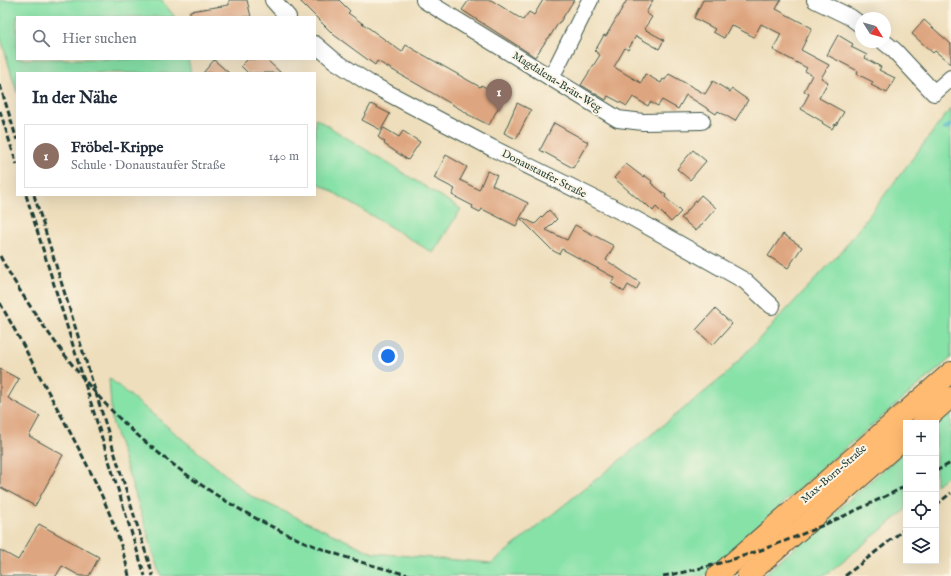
<!DOCTYPE html>
<html lang="de">
<head>
<meta charset="utf-8">
<style>
  :root { --surface:#fff; --page:#f6f6f7; --text:#1f2937; --muted:#747a83; --line:#e0e1e3; --accent:#b5179e }
  body { margin:0; font-family:"IM FELL English",serif; background:var(--page); color:var(--text) }
  .controls { position:absolute; right:12px; bottom:12px; display:grid; overflow:hidden; border-radius:0px; box-shadow:0 4px 16px #0002 }
  .controls button { width:36px; height:36px; display:grid; place-items:center; padding:0; border:0; border-bottom:1px solid var(--line); background:var(--surface); color:var(--text); font:20px sans-serif }
  .compass { position:absolute; left:855px; top:12px; width:36px; height:36px; border-radius:50%; background:var(--surface); box-shadow:0 4px 16px #0002; rotate:127deg }
  .you { position:absolute; left:388px; top:356px; width:14px; height:14px; margin:-10px; border:3px solid #fff; border-radius:50%; background:#1a73e8; box-shadow:0 0 0 6px #1a73e833 }
  .badge { display:grid; place-items:center; width:26px; height:26px; border-radius:50%; background:var(--accent); color:#fff; font-size:13px; font-weight:700 }
  .pin { position:absolute; translate:-50% -33px; filter:drop-shadow(0 1px 2px #0008) }
  .pin::after { content:''; position:absolute; top:21px; width:14px; height:12px; background:inherit; clip-path:polygon(0 0,100% 0,50% 100%) }
  .list { margin:0; padding:0; list-style:none }
  h2 { display:flex; justify-content:space-between; align-items:center; height:52px; margin:0; padding:0 16px; font-size:17px }
  h2 small { font-size:13px; font-weight:400; color:var(--muted) }
  .list li { display:grid; grid-template-columns:26px 1fr auto; gap:12px; align-items:center; box-sizing:border-box; height:64px; margin:0 8px 8px; padding:0 8px; border:1px solid var(--line); border-radius:0px }
  .list b { display:block; font-size:15px; white-space:nowrap }
  .list p { margin:0; font-size:13px; white-space:nowrap; color:var(--muted) }
  .list em { font-size:13px; font-style:normal; color:var(--muted) }
  .icon { flex:none; width:22px; height:22px; fill:none; stroke:currentColor; stroke-width:2; stroke-linecap:round; stroke-linejoin:round }
  .map { position:relative; flex:none; width:951px; height:576px; overflow:hidden }
  .search { position:absolute; background:var(--surface); box-shadow:0 4px 16px #0002; left:16px; top:16px; width:300px; height:44px; display:flex; align-items:center; gap:10px; box-sizing:border-box; padding:0 14px; border-radius:0px; color:var(--muted); font-size:15px }
  .panel { position:absolute; background:var(--surface); box-shadow:0 4px 16px #0002; left:16px; top:72px; width:300px; height:124px; border-radius:0px }
  .map>svg:first-child { display:block }
  .green { fill:#87e2a8; stroke:#53906e }
  .lines { fill:none; stroke-linecap:round; stroke-linejoin:round }
  .stream { stroke:#4db7c9; stroke-width:4 }
  .building { fill:#dea680 }
  .minor-casing { stroke:#3e5548; stroke-width:18 }
  .major-casing { stroke:#3e5548; stroke-width:22 }
  .minor { stroke:#fff; stroke-width:16 }
  .major { stroke:#ffbb71; stroke-width:20 }
  .rail { stroke:#1f3d34; stroke-width:3; stroke-dasharray:6 3; stroke-linecap:butt }
  .labels { text-anchor:middle; dominant-baseline:central; stroke-width:4; stroke-linejoin:round; paint-order:stroke }
  .street-label { font-size:11px; fill:#1f3d34; stroke:#fcf5e5 }
</style>
</head>
<body>
<div class="map">
<svg width="951" height="576" viewBox="0 0 951 576">
  <rect width="100%" height="100%" fill="#fcf5e5"/>
  <filter id="ink" filterUnits="userSpaceOnUse"><feTurbulence type="fractalNoise" baseFrequency=".025" numOctaves="2"/><feDisplacementMap in="SourceGraphic" scale="8" xChannelSelector="R" yChannelSelector="G"/><feConvolveMatrix kernelMatrix="1 2 1 2 8 2 1 2 1" color-interpolation-filters="sRGB"/></filter>
  <filter id="wash" filterUnits="userSpaceOnUse"><feTurbulence type="fractalNoise" baseFrequency=".012" numOctaves="4" result="noise"/><feDisplacementMap in="SourceGraphic" scale="16" xChannelSelector="R" yChannelSelector="G"/><feGaussianBlur stdDeviation="0.9" result="paint"/><feColorMatrix in="noise" values="0 0 0 0 0 0 0 0 0 0 0 0 0 0 0 0 0 1.4 0 .05"/><feComposite in="paint" operator="in"/></filter>
  <g filter="url(#wash)">
    <rect width="100%" height="100%" fill="#eedebc"/>
    <g class="green">
      <polygon points="0,0 161,0 175,17 17,17 17,59 188,59 191,73 17,73 17,93 0,35"/>
      <polygon points="951,108 951,358 825,465 704,576 161,576 112,421 109,378 251,496 373,553 492,563 723,377 841,252"/>
      <polygon points="315,118 461,209 433,253 315,181"/>
      <polygon points="951,411 951,473 936,485 936,424"/>
      <polygon points="906,450 906,510 824,576 763,576"/>
    </g>
    <g class="lines">
      <polyline class="stream" points="945,129 951,125"/>
    </g>
    <g id="blocks">
      <g class="building">
        <polygon points="229,0 247,0 251,17 190,17 190,11 229,5"/>
        <polygon points="299,0 339,0 350,11 348,13 402,52 406,45 480,87 481,85 504,97 489,125 467,114 467,113 377,61 375,65 334,35"/>
        <polygon points="469,0 491,0 523,20 529,12 534,15 543,0 574,0 560,22 559,22 549,38 548,38 535,57 462,10"/>
        <polygon points="627,0 653,0 646,13 652,17 644,29 664,40 659,49 636,36 628,50 625,48 614,67 641,83 645,74 661,83 663,79 665,80 669,74 705,94 713,81 730,92 732,89 748,100 735,121 718,111 716,114 686,95 678,109 662,100 658,106 650,102 648,106 633,97 627,106 608,96 606,100 581,85 600,55 595,51 604,35 606,36"/>
        <polygon points="703,0 781,0 776,9 812,28 801,50 829,65 821,78 828,82 819,98 844,112 836,125 835,124 832,129 822,123 823,122 801,109 809,94 804,91 812,75 805,71 807,68 773,50 781,34 761,24 754,37 731,25 724,38 713,32 715,29 694,18"/>
        <polygon points="924,20 951,44 951,64 935,51 933,53 912,34"/>
        <polygon points="838,35 853,44 851,47 867,55 865,58 881,67 879,70 895,78 887,93 871,85 873,82 857,74 858,71 827,55"/>
        <polygon points="248,59 266,59 281,73 248,73 241,66"/>
        <polygon points="214,60 229,73 203,73"/>
        <polygon points="517,103 531,110 516,139 504,133"/>
        <polygon points="371,104 390,114 381,130 362,120"/>
        <polygon points="554,123 588,142 573,168 540,150"/>
        <polygon points="384,128 399,137 403,131 420,142 408,160 384,144 385,142 378,137"/>
        <polygon points="693,150 706,161 690,180 677,169"/>
        <polygon points="446,155 467,167 460,180 479,190 487,171 497,175 492,185 528,203 516,226 482,209 480,212 472,208 473,206 452,195 455,189 434,178"/>
        <polygon points="626,164 643,177 644,175 652,181 651,183 666,195 665,197 681,212 671,222 656,207 653,211 646,204 645,205 614,178"/>
        <polygon points="701,195 716,208 696,231 681,218"/>
        <polygon points="549,210 557,219 546,230 567,240 575,225 614,246 606,260 640,283 636,290 628,285 624,292 611,283 615,278 562,249 559,254 552,250 521,219 523,218 535,224"/>
        <polygon points="783,234 802,247 788,268 768,256"/>
        <polygon points="715,309 732,324 713,345 696,330"/>
        <polygon points="0,369 19,379 8,398 40,416 29,436 63,455 35,506 0,487"/>
        <polygon points="39,524 99,557 89,576 80,576 62,566 56,576 0,576 0,550 18,560"/>
      </g>
    </g>
  </g>
  <g filter="url(#ink)">
    <use href="#blocks" fill-opacity="0" stroke="#3e5548" stroke-width="1"/>
    <g class="lines">
      <g class="minor-casing">
        <g id="minor">
          <polyline points="273,0 288,17"/>
          <polyline points="424,0 618,119 643,122 702,121"/>
          <polyline points="815,0 850,17 861,25"/>
          <polyline points="884,42 894,50 934,93 951,78"/>
          <polyline points="315,44 335,61 369,83 492,148 626,214 745,281 772,306"/>
          <polyline points="551,78 590,0"/>
        </g>
      </g>
      <g class="major-casing">
        <g id="major">
          <polyline points="922,423 951,397"/>
          <polyline points="717,576 951,372"/>
          <polyline points="747,576 906,437"/>
        </g>
      </g>
      <use href="#minor" class="minor"/>
      <use href="#major" class="major"/>
      <g class="rail">
        <polyline points="0,85 17,140"/>
        <polyline points="0,111 17,165"/>
        <polyline points="26,195 145,576"/>
        <polyline points="34,195 153,576"/>
        <path d="M0 256C13 281 29 305 45 328 67 359 91 390 118 417 175 472 244 518 317 547 348 559 380 568 413 576"/>
        <path d="M0 303C21 341 41 379 62 417 89 468 117 519 129 576"/>
        <polyline points="936,471 951,463"/>
        <polyline points="936,505 951,493"/>
        <path d="M663 576C747 562 830 524 906 486"/>
        <polyline points="845,576 906,528"/>
      </g>
    </g>
  </g>
  <g class="labels">
    <g class="street-label">
      <text transform="translate(557 82) rotate(32)">Magdalena-Bräu-Weg</text>
      <text transform="translate(544 174) rotate(27)">Donaustaufer Straße</text>
      <text transform="translate(834 474) rotate(-41)">Max-Born-Straße</text>
    </g>
  </g>
</svg>
<div class="controls">
<button>+</button>
<button>−</button>
<button><svg class="icon" aria-label="locate" viewBox="0 0 24 24"><circle cx="12" cy="12" r="6"/><path d="M12 2v4M12 18v4M2 12h4M18 12h4"/></svg></button>
<button><svg class="icon" aria-label="layers" viewBox="0 0 24 24"><path d="M12 4l9 5-9 5-9-5zM3 14l9 5 9-5"/></svg></button>
</div>
<svg class="compass" viewBox="-18 -18 36 36"><path d="M0-13l5 13h-10z" fill="#e53935"/><path d="M0 13l5-13h-10z" fill="#747a83"/></svg>
<div class="you"></div>
<div class="pin badge" style="left:499px;top:112px;background:#8d6e63">1</div>
<div class="search"><svg class="icon" aria-label="search" viewBox="0 0 24 24"><circle cx="10" cy="10" r="6"/><path d="M15 15l6 6"/></svg>Hier suchen</div>
<section class="panel">
<h2>In der Nähe<small></small></h2>
<ul class="list">
<li><span class="badge" style="background:#8d6e63">1</span><div><b>Fröbel-Krippe</b><p>Schule · Donaustaufer Straße</p></div><em>140 m</em></li>
</ul>
</section>
</div>
</body>
</html>
